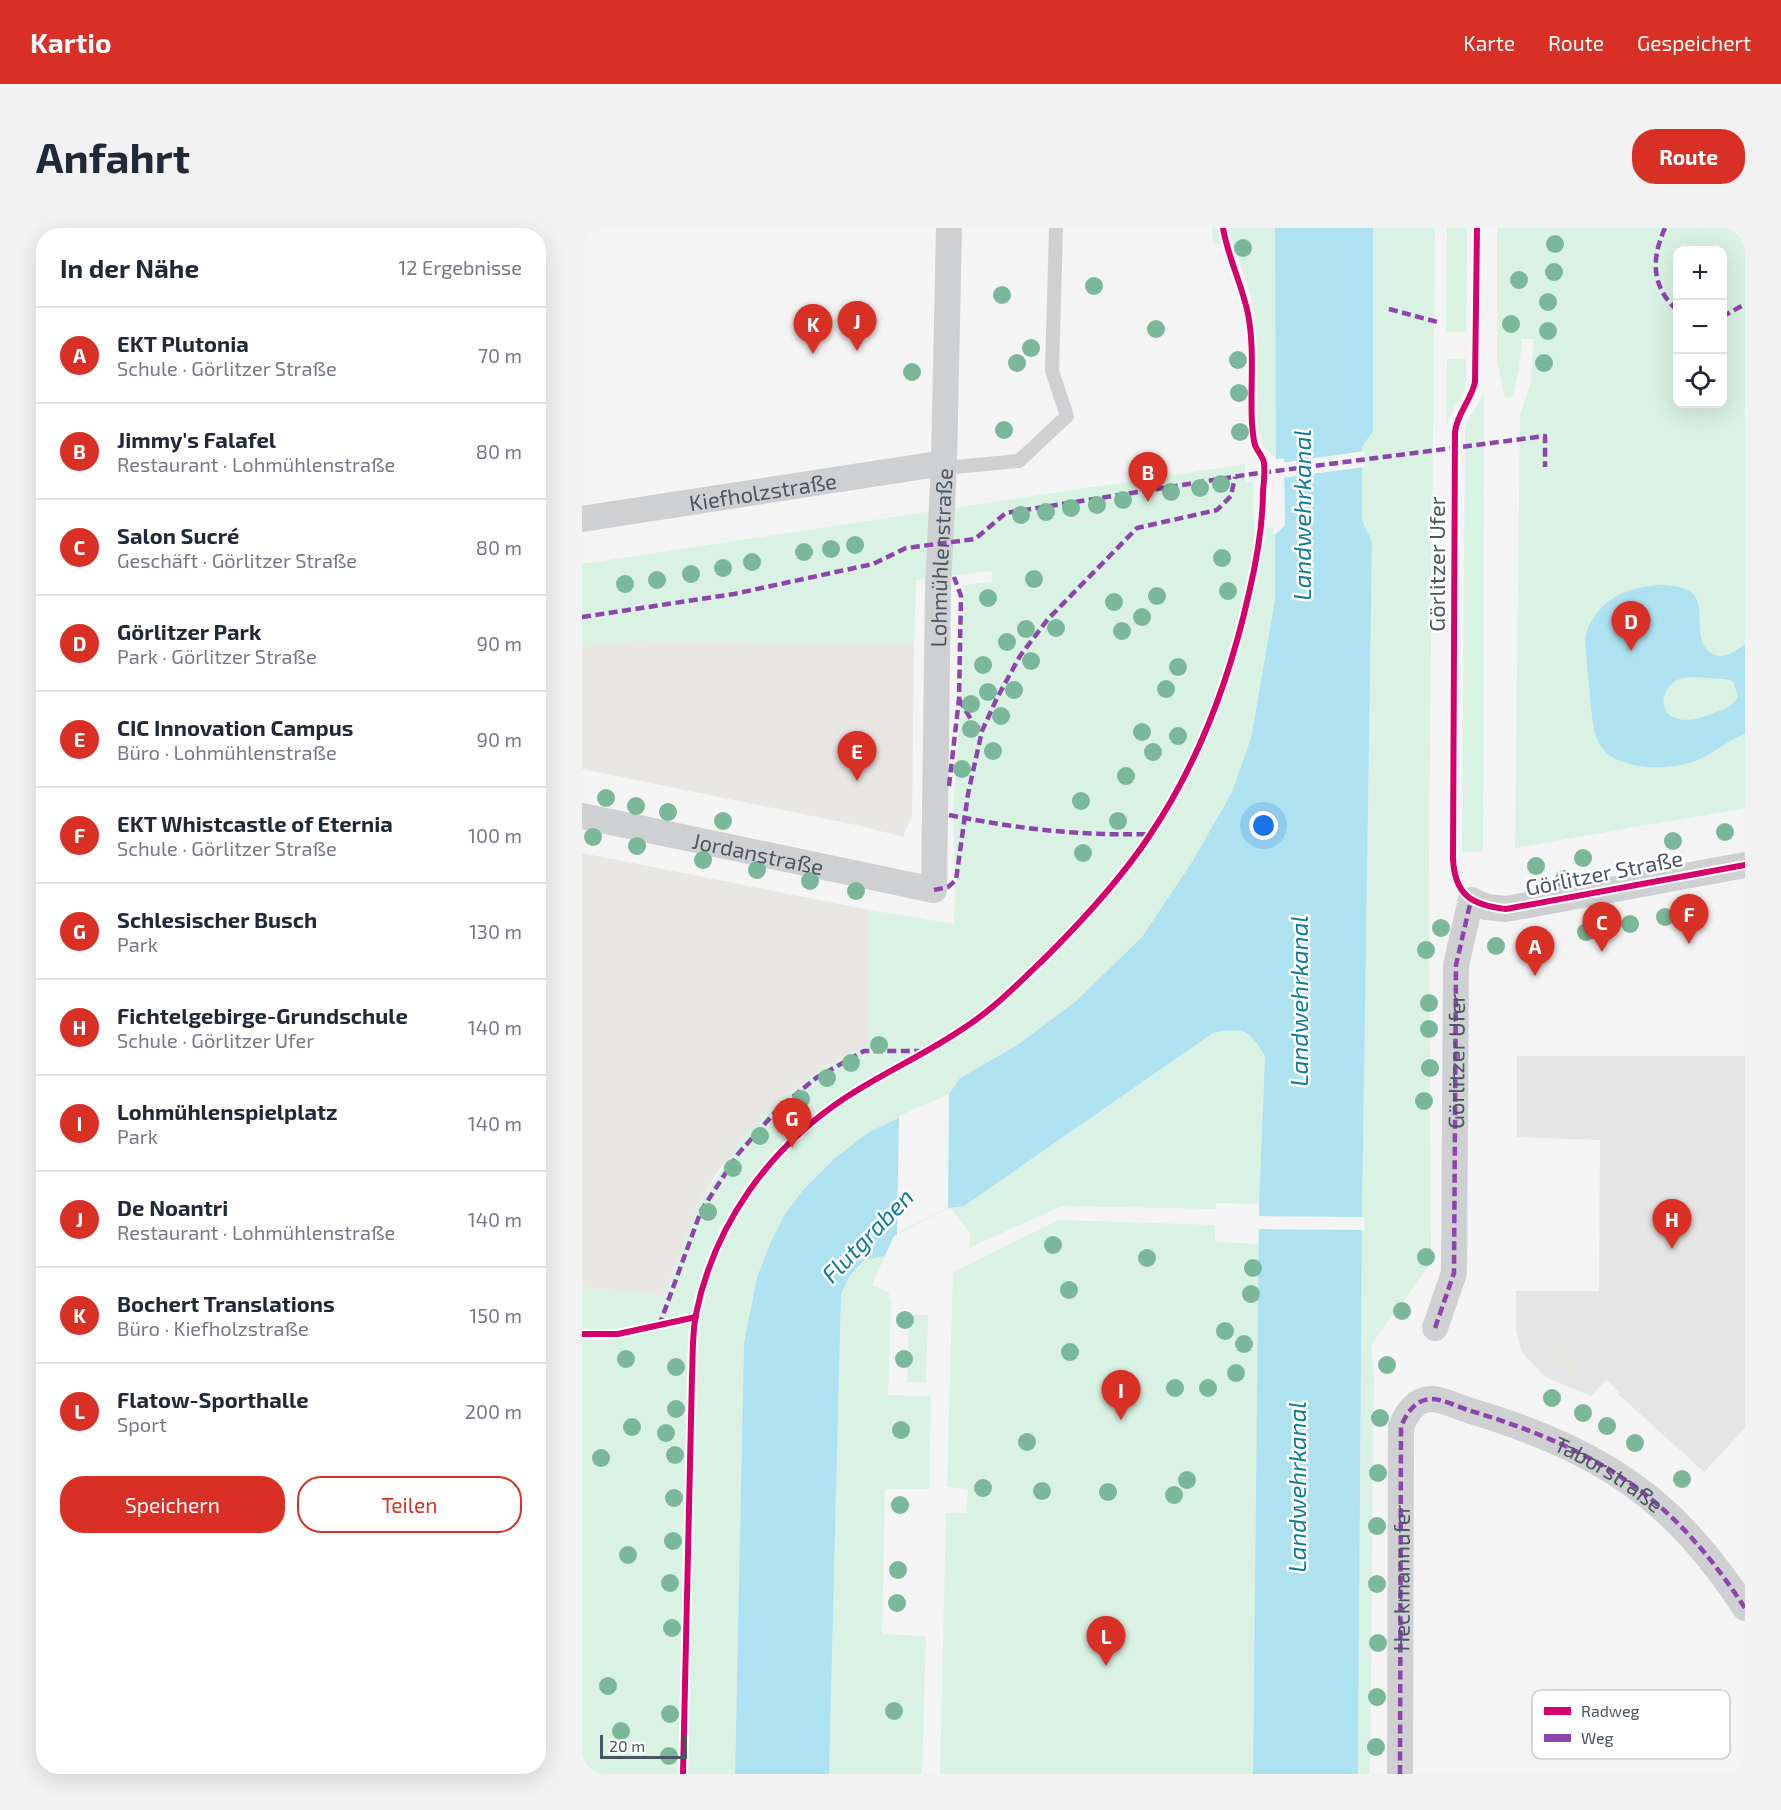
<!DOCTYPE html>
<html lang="de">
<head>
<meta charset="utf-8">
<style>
  :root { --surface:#fff; --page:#f2f2f3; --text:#1f2937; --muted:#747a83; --line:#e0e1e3; --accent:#d93025 }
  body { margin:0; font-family:"Exo 2",sans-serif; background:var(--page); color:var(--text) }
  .controls { position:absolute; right:18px; top:18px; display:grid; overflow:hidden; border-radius:12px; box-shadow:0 6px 24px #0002 }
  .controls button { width:54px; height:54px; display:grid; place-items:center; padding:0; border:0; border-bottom:2px solid var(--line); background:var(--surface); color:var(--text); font:30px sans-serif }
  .scale { position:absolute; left:18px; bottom:15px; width:87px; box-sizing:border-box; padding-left:6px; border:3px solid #4a5661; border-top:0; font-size:16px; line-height:21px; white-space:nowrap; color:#4a5661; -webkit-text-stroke:4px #fff; paint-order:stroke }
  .you { position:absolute; left:682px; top:598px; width:21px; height:21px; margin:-15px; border:4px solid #fff; border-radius:50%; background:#1a73e8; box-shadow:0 0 0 9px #1a73e833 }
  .badge { display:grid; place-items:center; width:39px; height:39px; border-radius:50%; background:var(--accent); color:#fff; font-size:20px; font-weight:700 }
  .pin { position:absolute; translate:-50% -50px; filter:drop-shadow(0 2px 3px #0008) }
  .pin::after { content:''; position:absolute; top:32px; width:21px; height:18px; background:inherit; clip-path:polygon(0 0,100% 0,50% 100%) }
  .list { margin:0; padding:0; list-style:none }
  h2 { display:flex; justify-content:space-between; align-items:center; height:78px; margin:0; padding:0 24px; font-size:26px }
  h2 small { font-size:20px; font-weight:400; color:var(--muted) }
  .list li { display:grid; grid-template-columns:39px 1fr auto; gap:18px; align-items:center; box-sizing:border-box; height:96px; padding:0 24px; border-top:2px solid var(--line) }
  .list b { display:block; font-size:22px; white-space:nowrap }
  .list p { margin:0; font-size:20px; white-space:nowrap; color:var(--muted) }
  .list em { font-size:20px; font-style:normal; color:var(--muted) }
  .actions { display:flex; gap:12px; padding:18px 24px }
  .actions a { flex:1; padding:14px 0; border:2px solid var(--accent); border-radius:24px; text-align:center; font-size:21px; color:var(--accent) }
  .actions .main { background:var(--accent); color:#fff }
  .icon { flex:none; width:33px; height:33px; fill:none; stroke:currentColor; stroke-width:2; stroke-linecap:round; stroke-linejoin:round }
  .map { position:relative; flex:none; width:1163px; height:1546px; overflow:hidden; border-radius:24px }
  header { display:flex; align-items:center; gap:36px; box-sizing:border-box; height:84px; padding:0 30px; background:var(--accent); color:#fff }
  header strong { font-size:28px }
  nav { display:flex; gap:33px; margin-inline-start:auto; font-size:21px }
  .intro { display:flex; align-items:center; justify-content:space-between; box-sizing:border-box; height:144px; padding:0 36px }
  h1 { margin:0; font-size:42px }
  .button { padding:15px 27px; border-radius:24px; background:var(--accent); color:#fff; font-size:21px; font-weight:700 }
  main { display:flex; gap:36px; padding:0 36px }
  aside { flex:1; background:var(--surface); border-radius:24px; box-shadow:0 6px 24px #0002 }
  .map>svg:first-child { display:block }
  .commercial { fill:#e8e7e3 }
  .education { fill:#e6e5e6 }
  .green { fill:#d9f2e3; fill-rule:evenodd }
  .sand { fill:#e7e6e1 }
  .water { fill:#aee2f0; fill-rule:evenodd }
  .pier { fill:#f4f4f4 }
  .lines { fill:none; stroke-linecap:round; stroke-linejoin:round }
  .service { stroke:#ced0d2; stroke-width:14 }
  .minor { stroke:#ced0d2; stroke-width:26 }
  .quiet { stroke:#8e44ad; stroke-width:4.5; stroke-dasharray:9 4.5; stroke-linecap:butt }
  .cycleway-casing { stroke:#fff; stroke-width:10 }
  .cycleway { stroke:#d6006c; stroke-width:6 }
  .tree { fill:#7ab899 }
  .labels { text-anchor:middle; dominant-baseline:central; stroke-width:5; stroke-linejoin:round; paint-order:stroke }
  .street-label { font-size:22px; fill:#4a5661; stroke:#fff }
  .water-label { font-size:24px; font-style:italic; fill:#0c7c9b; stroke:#fff }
  .key { fill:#fff; stroke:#c9ccd0; stroke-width:1.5 }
  .key-label { font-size:16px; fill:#4a5661 }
</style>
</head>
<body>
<header>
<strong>Kartio</strong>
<nav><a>Karte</a><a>Route</a><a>Gespeichert</a></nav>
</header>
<div class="intro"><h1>Anfahrt</h1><a class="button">Route</a></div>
<main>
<aside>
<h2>In der Nähe<small>12 Ergebnisse</small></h2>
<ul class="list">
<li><span class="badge">A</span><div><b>EKT Plutonia</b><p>Schule · Görlitzer Straße</p></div><em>70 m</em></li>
<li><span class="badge">B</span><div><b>Jimmy's Falafel</b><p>Restaurant · Lohmühlenstraße</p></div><em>80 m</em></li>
<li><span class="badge">C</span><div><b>Salon Sucré</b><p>Geschäft · Görlitzer Straße</p></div><em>80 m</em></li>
<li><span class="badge">D</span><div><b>Görlitzer Park</b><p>Park · Görlitzer Straße</p></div><em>90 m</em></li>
<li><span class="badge">E</span><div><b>CIC Innovation Campus</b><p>Büro · Lohmühlenstraße</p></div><em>90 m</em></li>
<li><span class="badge">F</span><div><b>EKT Whistcastle of Eternia</b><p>Schule · Görlitzer Straße</p></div><em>100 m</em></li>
<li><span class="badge">G</span><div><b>Schlesischer Busch</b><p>Park</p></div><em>130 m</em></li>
<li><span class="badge">H</span><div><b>Fichtelgebirge-Grundschule</b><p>Schule · Görlitzer Ufer</p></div><em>140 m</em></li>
<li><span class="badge">I</span><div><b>Lohmühlenspielplatz</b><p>Park</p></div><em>140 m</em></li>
<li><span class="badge">J</span><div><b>De Noantri</b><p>Restaurant · Lohmühlenstraße</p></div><em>140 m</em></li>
<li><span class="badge">K</span><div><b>Bochert Translations</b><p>Büro · Kiefholzstraße</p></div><em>150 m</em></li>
<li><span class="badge">L</span><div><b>Flatow-Sporthalle</b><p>Sport</p></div><em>200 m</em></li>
</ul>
<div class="actions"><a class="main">Speichern</a><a>Teilen</a></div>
</aside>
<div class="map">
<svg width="1163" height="1546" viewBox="0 0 1163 1546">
  <rect width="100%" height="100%" fill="#f4f4f4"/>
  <g class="commercial">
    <polygon points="50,413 332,416 330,588 321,609 279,598 0,541 0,418"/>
    <polygon points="0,625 288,682 288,815 242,839 202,868 137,942 116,977 82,1068 0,1059"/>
  </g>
  <polygon class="education" points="935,828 1163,828 1163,1200 1122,1244 1036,1166 1038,1164 1024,1152 1009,1168 967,1151 959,1145 939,1123 934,1100 934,1063 1017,1063 1018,912 935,909"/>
  <g class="green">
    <polygon points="630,0 693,0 694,231 680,217 680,209 676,203 673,85 667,61 649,12 631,17"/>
    <polygon points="791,0 853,0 847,628 849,1029 846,1039 789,1117 792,1148 788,1546 776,1546 780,987 790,314 780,292 780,218 791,203"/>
    <polygon points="865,0 885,0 884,104 864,104"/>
    <path d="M915 0H1163V580L933 620 938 187 948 157 952 111H940L937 141 931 167 925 170 922 168 915 132ZM1096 22H1140V176H1096Z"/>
    <path d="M865 131H884C884 142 885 154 881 164 873 182 864 186 864 208Z"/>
    <path d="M902 163 901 624H880L883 201C886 186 898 178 902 163Z"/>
    <polygon points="663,236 663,255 671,254 672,302 691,300 693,307 693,372 669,510 650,564 610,634 560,709 494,773 437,816 378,850 367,866 287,904 188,1016 175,1049 162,1115 153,1546 0,1546 0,1059 82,1068 116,977 161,909 202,868 242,839 287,815 288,682 372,696 373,649 371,581 379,479 381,357 410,354 410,343 334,352 332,416 50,413 0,418 0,336"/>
    <polygon points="654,801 673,811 683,827 677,976 634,975 633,981 480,978 387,1020 388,1006 370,981 366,980 382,978 631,805"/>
    <polygon points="477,992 633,997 633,1014 677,1016 671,1546 358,1546 364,1285 384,1285 386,1261 365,1259 371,1044"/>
    <polygon points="303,1028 290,1057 306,1064 309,1074 306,1167 349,1168 347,1261 303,1261 300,1406 344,1408 340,1546 247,1546 259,1066 268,1049 282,1032"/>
    <polygon points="327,1087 346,1087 344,1155 325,1154"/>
  </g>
  <polygon class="sand" points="981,1109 988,1112 990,1121 999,1119 1005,1123 1005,1127 993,1132 994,1144 991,1147 987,1146 982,1135 974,1136 967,1133 968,1129 980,1124 978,1111"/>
  <g class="water">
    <path d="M693 0H791V203L780 219V292L790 314 780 987 776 1546H671L677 976 683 828C667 801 660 799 631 805L382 978 366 980 312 1008 303 1028 282 1032 268 1048 259 1066 247 1546H153L162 1115 175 1049 188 1016 202 988 221 962 252 931 287 904 367 866 378 850 437 816 494 773 560 709 610 634 650 564 669 510 693 372V307L703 297 702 230 694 231Z"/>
    <path d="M1081 357C1091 358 1104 358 1112 367 1124 383 1110 412 1129 425 1140 433 1154 423 1163 416V506C1145 513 1129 527 1111 534 1094 539 1074 541 1057 538 1011 530 1012 507 1008 468 1006 448 1004 429 1003 409 1014 372 1044 358 1081 357ZM1112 449 1143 451 1151 453 1156 468C1152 477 1144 481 1134 484 1122 489 1106 495 1093 490 1073 483 1082 455 1098 451 1102 449 1108 450 1112 449Z"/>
  </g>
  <g class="pier">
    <polygon points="783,223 783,239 699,250 699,235"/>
    <polygon points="367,866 366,980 315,1006 317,888"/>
    <polygon points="674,988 783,989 783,1002 674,1001"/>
  </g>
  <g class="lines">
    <polyline class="service" points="362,235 373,239 437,233 485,188 470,143 474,0"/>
    <g class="minor">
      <path id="s1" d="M0 291 362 235"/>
      <path id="s2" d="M0 588 352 662 356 359 362 235 367 0"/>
      <path id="s3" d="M853 1100 872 1045 874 737 889 672 905 679 924 681 1163 637"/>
      <path id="s4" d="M818 1546 819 1199C824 1186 833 1171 850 1171 860 1171 879 1180 889 1183 956 1203 1021 1230 1075 1276 1110 1306 1138 1342 1163 1380"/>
    </g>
    <g class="quiet">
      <path d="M1083 0C1069 31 1069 59 1096 83"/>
      <polyline points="807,81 859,95"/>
      <polyline points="1140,89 1163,76"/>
      <polyline points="0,389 152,366 291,336 324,320 393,311 424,285 663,247 963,208 963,239"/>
      <polyline points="377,471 391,495 400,503"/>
      <polyline points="367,558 377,471 379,368 372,349"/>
      <path d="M367 587C438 601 497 608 569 606"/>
      <polyline points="352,662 366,659 374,652 386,566 400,503 415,470 438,428 466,391 555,300 635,282 649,268 653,249"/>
      <polyline points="77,1098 119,983 156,926 196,881 234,850 282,823 339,823"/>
      <polyline points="853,1100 872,1045 874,737 889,672"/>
      <path d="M818 1546 819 1199C824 1186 833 1171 850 1171 860 1171 879 1180 889 1183 956 1203 1021 1230 1075 1276 1110 1306 1138 1342 1163 1380"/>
    </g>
    <g class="cycleway-casing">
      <g id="cycleway">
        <path d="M895 0 893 154C889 173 875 185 873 204L871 631C873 667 889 677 924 681L1163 637"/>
        <polyline points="0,1106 36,1106 114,1089"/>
        <path d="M101 1546 110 1148C111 1128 110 1106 114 1086 132 997 187 920 263 870 301 845 344 826 382 800 413 780 439 753 465 728 503 690 539 651 568 607 617 534 648 450 667 365 675 331 681 298 681 263 682 254 683 244 682 235 681 228 675 223 673 217 671 211 671 203 670 196 668 160 673 122 666 86 660 56 646 30 641 0"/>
      </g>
    </g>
    <use href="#cycleway" class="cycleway"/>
  </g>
  <g class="tree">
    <circle cx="973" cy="16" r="9"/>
    <circle cx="661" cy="20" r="9"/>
    <circle cx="972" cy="44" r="9"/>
    <circle cx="937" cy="52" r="9"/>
    <circle cx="512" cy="58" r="9"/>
    <circle cx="420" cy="67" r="9"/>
    <circle cx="966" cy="74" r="9"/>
    <circle cx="929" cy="96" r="9"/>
    <circle cx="574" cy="101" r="9"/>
    <circle cx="966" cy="103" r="9"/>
    <circle cx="449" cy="120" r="9"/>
    <circle cx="656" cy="132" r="9"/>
    <circle cx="435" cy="135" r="9"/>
    <circle cx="962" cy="135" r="9"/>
    <circle cx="330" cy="144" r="9"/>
    <circle cx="657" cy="165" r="9"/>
    <circle cx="422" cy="202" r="9"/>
    <circle cx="658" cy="204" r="9"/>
    <circle cx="639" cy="256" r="9"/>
    <circle cx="618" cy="260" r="9"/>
    <circle cx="589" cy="264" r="9"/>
    <circle cx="541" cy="272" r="9"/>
    <circle cx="515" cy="277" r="9"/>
    <circle cx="489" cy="280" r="9"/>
    <circle cx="464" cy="284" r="9"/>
    <circle cx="439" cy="287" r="9"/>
    <circle cx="273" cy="317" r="9"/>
    <circle cx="249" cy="321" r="9"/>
    <circle cx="222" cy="324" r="9"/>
    <circle cx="640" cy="330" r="9"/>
    <circle cx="170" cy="334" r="9"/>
    <circle cx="141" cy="340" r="9"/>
    <circle cx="109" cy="346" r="9"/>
    <circle cx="452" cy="351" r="9"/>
    <circle cx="75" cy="352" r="9"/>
    <circle cx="43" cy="356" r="9"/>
    <circle cx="646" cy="363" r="9"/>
    <circle cx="575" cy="368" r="9"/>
    <circle cx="406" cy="370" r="9"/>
    <circle cx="532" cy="374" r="9"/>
    <circle cx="560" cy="389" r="9"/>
    <circle cx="474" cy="400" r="9"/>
    <circle cx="444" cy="401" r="9"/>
    <circle cx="540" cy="403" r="9"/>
    <circle cx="425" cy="414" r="9"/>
    <circle cx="449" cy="433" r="9"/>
    <circle cx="401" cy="437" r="9"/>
    <circle cx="596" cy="439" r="9"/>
    <circle cx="584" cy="461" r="9"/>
    <circle cx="432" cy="462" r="9"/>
    <circle cx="406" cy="464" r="9"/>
    <circle cx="389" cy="476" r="9"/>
    <circle cx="419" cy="488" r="9"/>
    <circle cx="389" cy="501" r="9"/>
    <circle cx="560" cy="504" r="9"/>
    <circle cx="596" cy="508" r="9"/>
    <circle cx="411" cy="523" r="9"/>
    <circle cx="571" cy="524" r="9"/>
    <circle cx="380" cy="541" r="9"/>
    <circle cx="544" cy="548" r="9"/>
    <circle cx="24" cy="570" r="9"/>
    <circle cx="499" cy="573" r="9"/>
    <circle cx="54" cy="578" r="9"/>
    <circle cx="86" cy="584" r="9"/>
    <circle cx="141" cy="593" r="9"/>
    <circle cx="536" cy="593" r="9"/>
    <circle cx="1143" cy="604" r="9"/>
    <circle cx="11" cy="609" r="9"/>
    <circle cx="1091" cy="613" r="9"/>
    <circle cx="55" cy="618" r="9"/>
    <circle cx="501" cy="625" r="9"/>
    <circle cx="1001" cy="630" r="9"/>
    <circle cx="121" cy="632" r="9"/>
    <circle cx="954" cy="638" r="9"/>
    <circle cx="175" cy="642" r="9"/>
    <circle cx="982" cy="651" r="9"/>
    <circle cx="228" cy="653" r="9"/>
    <circle cx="274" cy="663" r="9"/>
    <circle cx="1116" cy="684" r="9"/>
    <circle cx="1083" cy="689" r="9"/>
    <circle cx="1048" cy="696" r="9"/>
    <circle cx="859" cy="700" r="9"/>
    <circle cx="1004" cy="704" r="9"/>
    <circle cx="958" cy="712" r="9"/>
    <circle cx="914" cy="718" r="9"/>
    <circle cx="844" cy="722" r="9"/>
    <circle cx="847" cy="775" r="9"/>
    <circle cx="847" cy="801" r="9"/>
    <circle cx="297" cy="817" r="9"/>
    <circle cx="269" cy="835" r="9"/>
    <circle cx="848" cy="840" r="9"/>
    <circle cx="245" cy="850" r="9"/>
    <circle cx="219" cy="871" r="9"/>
    <circle cx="842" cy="873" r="9"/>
    <circle cx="178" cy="908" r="9"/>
    <circle cx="151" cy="940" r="9"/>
    <circle cx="126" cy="984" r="9"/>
    <circle cx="471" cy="1017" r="9"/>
    <circle cx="844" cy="1029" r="9"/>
    <circle cx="565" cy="1030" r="9"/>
    <circle cx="671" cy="1040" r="9"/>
    <circle cx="487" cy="1062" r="9"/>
    <circle cx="669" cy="1066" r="9"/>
    <circle cx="820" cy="1083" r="9"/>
    <circle cx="323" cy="1092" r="9"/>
    <circle cx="643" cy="1103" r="9"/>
    <circle cx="662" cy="1116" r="9"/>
    <circle cx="488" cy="1124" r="9"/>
    <circle cx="44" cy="1131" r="9"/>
    <circle cx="322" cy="1131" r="9"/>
    <circle cx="805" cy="1137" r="9"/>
    <circle cx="94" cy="1139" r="9"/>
    <circle cx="654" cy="1145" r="9"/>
    <circle cx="593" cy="1160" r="9"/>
    <circle cx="626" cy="1160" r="9"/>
    <circle cx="970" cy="1170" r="9"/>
    <circle cx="94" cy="1181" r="9"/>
    <circle cx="1001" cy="1185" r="9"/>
    <circle cx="798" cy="1190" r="9"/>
    <circle cx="1025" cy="1198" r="9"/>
    <circle cx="50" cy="1199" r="9"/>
    <circle cx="319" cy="1202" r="9"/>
    <circle cx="84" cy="1205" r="9"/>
    <circle cx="445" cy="1214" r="9"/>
    <circle cx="1053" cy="1215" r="9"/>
    <circle cx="93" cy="1227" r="9"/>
    <circle cx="19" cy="1230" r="9"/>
    <circle cx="796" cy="1245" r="9"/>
    <circle cx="1100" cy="1251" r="9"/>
    <circle cx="605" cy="1252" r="9"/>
    <circle cx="401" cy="1260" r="9"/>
    <circle cx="460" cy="1263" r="9"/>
    <circle cx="526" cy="1264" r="9"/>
    <circle cx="592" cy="1267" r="9"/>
    <circle cx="92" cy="1270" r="9"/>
    <circle cx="318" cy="1277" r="9"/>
    <circle cx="795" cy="1298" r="9"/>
    <circle cx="91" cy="1313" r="9"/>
    <circle cx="46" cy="1327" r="9"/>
    <circle cx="316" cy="1342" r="9"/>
    <circle cx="88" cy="1355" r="9"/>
    <circle cx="795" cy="1356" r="9"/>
    <circle cx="315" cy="1375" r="9"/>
    <circle cx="90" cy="1400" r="9"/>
    <circle cx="796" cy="1415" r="9"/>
    <circle cx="26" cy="1458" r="9"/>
    <circle cx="795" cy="1469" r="9"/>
    <circle cx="312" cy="1483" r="9"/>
    <circle cx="88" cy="1486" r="9"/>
    <circle cx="39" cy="1503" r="9"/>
    <circle cx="794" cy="1519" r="9"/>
    <circle cx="87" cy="1528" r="9"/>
  </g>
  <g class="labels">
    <g class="street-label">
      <text stroke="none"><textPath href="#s1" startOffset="183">Kiefholzstraße</textPath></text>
      <text stroke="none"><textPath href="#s2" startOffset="692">Lohmühlenstraße</textPath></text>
      <text transform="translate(854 336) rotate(-90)">Görlitzer Ufer</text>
      <text stroke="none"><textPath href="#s2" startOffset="180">Jordanstraße</textPath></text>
      <text transform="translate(1022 644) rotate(-11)">Görlitzer Straße</text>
      <text stroke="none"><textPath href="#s3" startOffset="270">Görlitzer Ufer</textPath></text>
      <text stroke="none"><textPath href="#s4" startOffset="585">Taborstraße</textPath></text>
      <text stroke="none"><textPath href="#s4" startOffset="196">Heckmannufer</textPath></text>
    </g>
    <g class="water-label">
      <text transform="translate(719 287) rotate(-90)">Landwehrkanal</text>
      <text transform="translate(716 773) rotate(-90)">Landwehrkanal</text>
      <text transform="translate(285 1007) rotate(-46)">Flutgraben</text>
      <text transform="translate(714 1259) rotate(-90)">Landwehrkanal</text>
    </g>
  </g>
  <rect x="950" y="1462" width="198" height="69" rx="9" class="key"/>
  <rect x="962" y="1479" width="27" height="8" fill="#d6006c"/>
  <rect x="962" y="1506" width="27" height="8" fill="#8e44ad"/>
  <g class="key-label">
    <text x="999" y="1489">Radweg</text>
    <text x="999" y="1516">Weg</text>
  </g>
</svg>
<div class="controls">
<button>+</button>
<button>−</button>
<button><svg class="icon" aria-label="locate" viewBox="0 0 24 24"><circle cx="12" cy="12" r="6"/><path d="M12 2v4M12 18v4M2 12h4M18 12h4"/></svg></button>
</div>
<div class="scale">20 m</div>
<div class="you"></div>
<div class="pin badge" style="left:953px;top:748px">A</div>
<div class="pin badge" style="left:566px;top:274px">B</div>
<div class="pin badge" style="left:1020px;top:724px">C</div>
<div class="pin badge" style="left:1049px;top:423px">D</div>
<div class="pin badge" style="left:275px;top:553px">E</div>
<div class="pin badge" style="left:1107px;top:716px">F</div>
<div class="pin badge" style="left:210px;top:920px">G</div>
<div class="pin badge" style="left:1090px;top:1021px">H</div>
<div class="pin badge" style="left:539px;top:1192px">I</div>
<div class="pin badge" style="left:275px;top:123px">J</div>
<div class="pin badge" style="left:231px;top:126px">K</div>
<div class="pin badge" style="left:524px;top:1438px">L</div>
</div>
</main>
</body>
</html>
